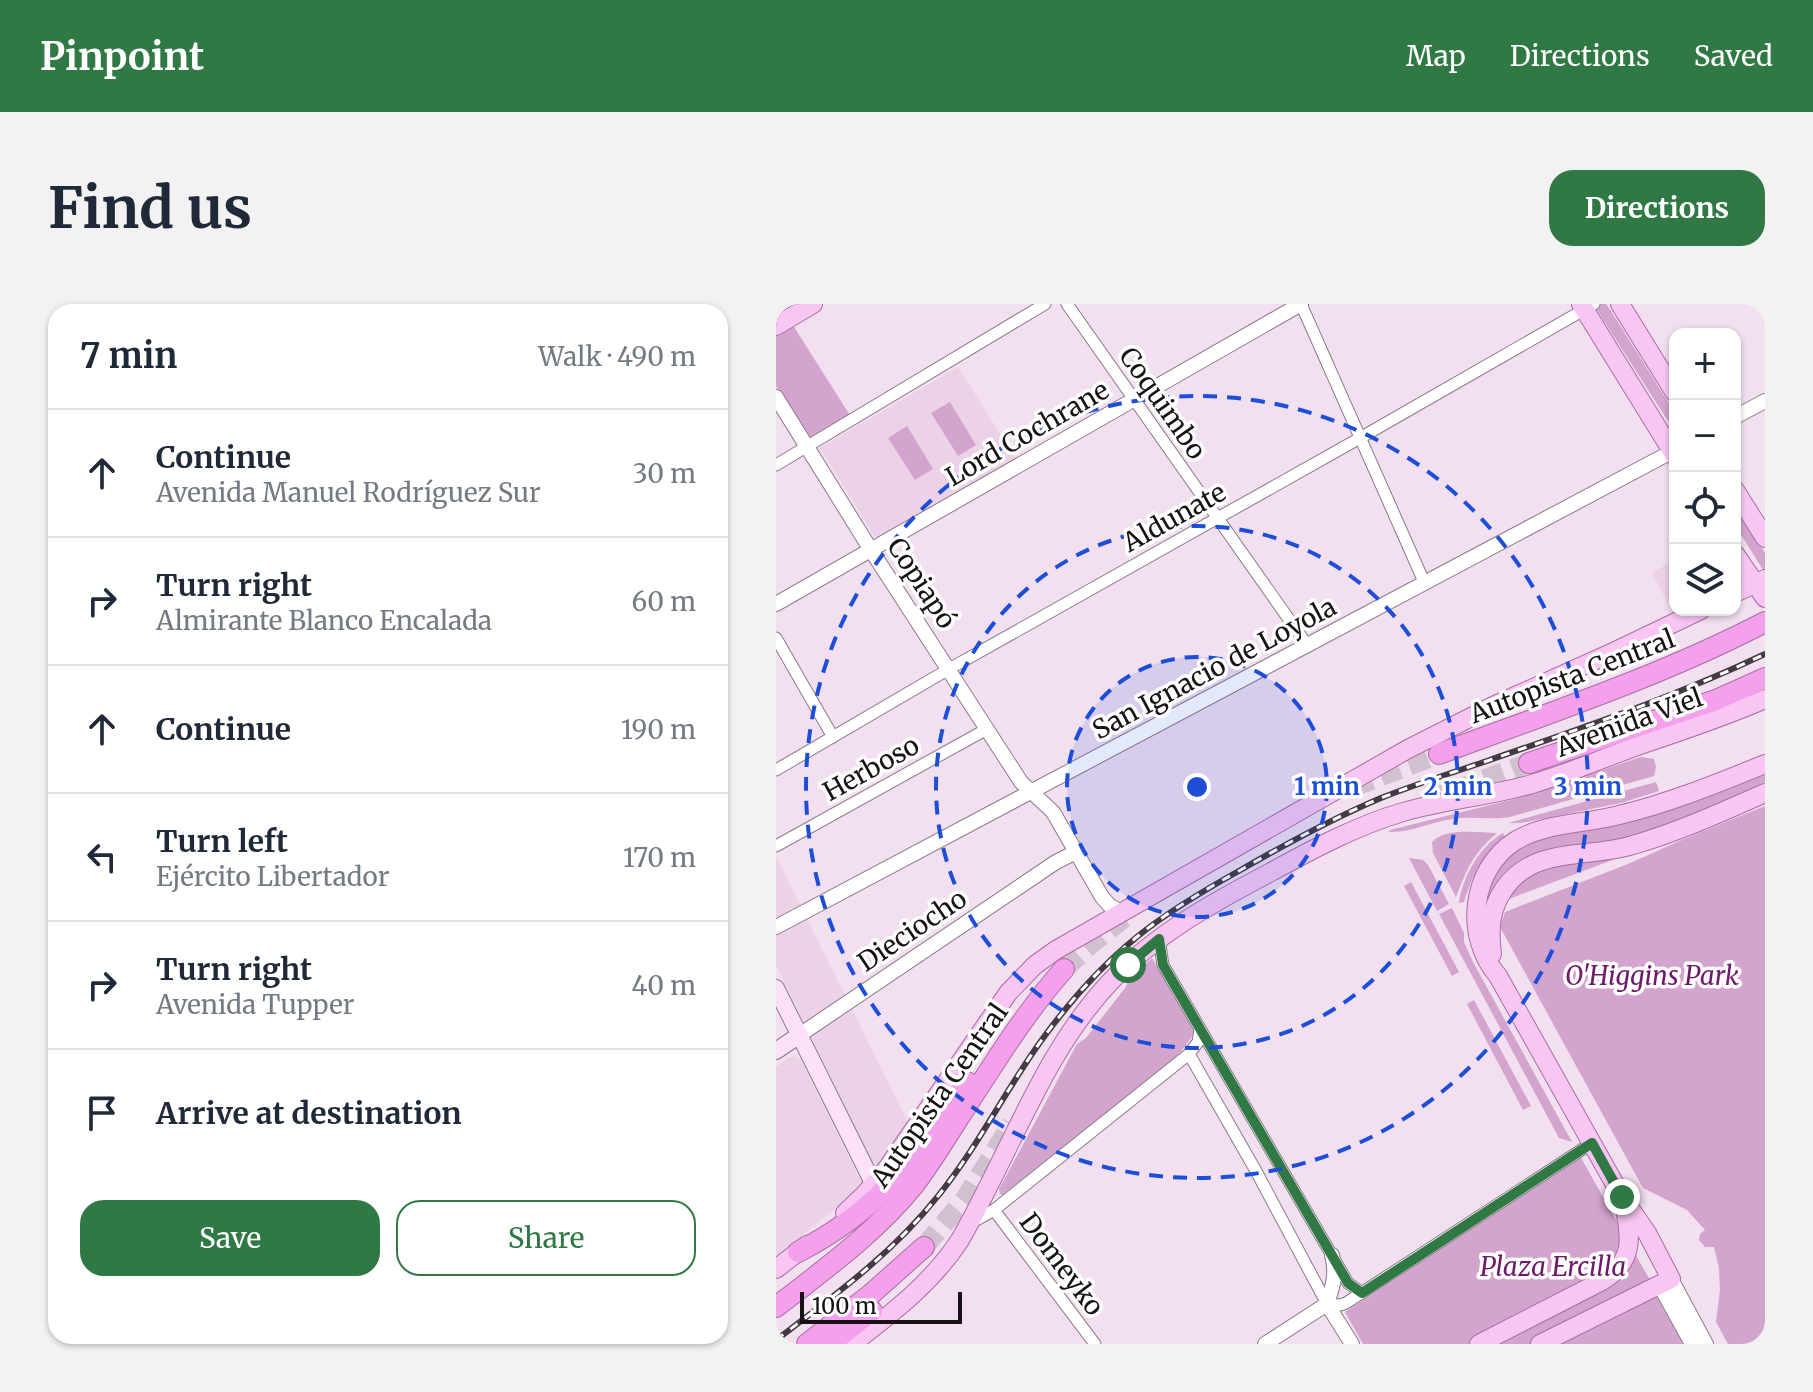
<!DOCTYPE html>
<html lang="en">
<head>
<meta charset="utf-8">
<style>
  :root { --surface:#fff; --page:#f2f2f3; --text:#1f2937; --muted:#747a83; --line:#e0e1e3; --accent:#307945 }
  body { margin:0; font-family:Merriweather,serif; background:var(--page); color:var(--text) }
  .controls { position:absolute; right:24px; top:24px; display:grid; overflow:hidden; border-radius:16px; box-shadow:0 2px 6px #0004 }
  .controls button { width:72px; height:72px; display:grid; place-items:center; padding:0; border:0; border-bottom:2px solid var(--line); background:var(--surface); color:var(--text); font:40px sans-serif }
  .scale { position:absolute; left:24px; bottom:20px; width:162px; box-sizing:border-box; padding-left:8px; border:4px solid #181218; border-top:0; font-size:22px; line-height:28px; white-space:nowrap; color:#181218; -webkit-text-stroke:6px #fff; paint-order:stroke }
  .stop { position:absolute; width:24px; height:24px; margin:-18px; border:6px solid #307945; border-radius:50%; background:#fff }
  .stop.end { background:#307945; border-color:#fff; box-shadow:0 2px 8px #0008 }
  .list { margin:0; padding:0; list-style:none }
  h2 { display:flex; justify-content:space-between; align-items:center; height:104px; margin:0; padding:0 32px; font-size:34px }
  h2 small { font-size:26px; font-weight:400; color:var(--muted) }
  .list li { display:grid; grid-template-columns:52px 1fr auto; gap:24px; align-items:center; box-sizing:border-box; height:128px; padding:0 32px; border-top:2px solid var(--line) }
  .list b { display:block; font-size:30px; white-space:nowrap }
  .list p { margin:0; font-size:26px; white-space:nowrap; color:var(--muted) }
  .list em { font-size:26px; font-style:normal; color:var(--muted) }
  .actions { display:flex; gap:16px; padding:24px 32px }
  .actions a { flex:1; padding:18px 0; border:2px solid var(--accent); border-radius:24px; text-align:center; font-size:28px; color:var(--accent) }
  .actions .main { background:var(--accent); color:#fff }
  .icon { flex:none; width:44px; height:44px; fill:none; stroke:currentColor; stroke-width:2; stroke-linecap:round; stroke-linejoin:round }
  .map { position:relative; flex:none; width:989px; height:1040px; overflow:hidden; border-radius:24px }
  header { display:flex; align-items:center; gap:48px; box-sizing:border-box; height:112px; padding:0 40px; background:var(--accent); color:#fff }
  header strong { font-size:38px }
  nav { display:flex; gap:44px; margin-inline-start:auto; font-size:28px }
  .intro { display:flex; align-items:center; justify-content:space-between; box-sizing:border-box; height:192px; padding:0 48px }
  h1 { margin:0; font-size:56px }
  .button { padding:20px 36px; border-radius:24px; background:var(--accent); color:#fff; font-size:28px; font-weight:700 }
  main { display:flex; gap:48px; padding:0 48px }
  aside { flex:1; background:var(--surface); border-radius:24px; box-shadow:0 2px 6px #0004 }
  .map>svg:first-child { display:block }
  .built { fill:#ebd2e7 }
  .green { fill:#d3a4cd }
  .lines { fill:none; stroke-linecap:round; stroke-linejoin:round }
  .motorway-tunnel { stroke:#d1c0cf; stroke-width:20; stroke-dasharray:20 10; stroke-linecap:butt }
  .minor-casing { stroke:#8b7a88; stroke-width:13 }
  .tertiary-casing { stroke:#8b7a88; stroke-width:16 }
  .secondary-casing { stroke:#8b7a88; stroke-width:18 }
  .primary-casing { stroke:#a86ea2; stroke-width:20 }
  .motorway-casing { stroke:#a86ea2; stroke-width:22 }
  .minor { stroke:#fff; stroke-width:11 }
  .tertiary { stroke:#fff; stroke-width:14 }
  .secondary { stroke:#fce2f9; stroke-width:16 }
  .primary { stroke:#f9c6f4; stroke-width:18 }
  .motorway { stroke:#f5a0ec; stroke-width:20 }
  .rail-casing { stroke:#433b43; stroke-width:6 }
  .rail { stroke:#fff; stroke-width:3; stroke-dasharray:9; stroke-linecap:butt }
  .route { stroke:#307945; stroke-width:10 }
  .ring { fill:none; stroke:#1d4ed8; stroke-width:4; stroke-dasharray:14 10 }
  .labels { text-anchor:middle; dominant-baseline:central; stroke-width:7; stroke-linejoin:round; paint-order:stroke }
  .street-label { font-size:26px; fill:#181218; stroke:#fff }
  .park-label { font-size:26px; font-style:italic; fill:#6d1a69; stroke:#fff }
  .centre { fill:#1d4ed8; stroke:#fff; stroke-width:4 }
  .ring-label { font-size:24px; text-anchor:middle; font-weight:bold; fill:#1d4ed8; stroke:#fff; stroke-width:7; stroke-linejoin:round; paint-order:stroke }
</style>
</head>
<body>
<header>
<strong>Pinpoint</strong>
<nav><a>Map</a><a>Directions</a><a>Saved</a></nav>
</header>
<div class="intro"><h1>Find us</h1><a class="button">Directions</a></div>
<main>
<aside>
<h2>7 min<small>Walk · 490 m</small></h2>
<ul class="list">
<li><svg class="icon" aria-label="ahead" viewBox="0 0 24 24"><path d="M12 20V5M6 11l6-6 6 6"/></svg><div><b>Continue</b><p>Avenida Manuel Rodríguez Sur</p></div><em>30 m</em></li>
<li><svg class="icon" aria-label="right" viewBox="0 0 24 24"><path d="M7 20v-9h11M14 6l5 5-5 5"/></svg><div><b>Turn right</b><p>Almirante Blanco Encalada</p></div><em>60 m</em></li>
<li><svg class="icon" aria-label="ahead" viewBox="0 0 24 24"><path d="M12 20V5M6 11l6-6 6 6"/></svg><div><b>Continue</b></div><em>190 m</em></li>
<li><svg class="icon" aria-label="left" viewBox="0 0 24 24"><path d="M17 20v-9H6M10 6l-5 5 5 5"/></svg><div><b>Turn left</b><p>Ejército Libertador</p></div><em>170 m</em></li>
<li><svg class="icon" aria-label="right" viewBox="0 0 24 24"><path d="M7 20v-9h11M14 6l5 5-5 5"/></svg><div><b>Turn right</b><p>Avenida Tupper</p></div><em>40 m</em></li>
<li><svg class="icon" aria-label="arrive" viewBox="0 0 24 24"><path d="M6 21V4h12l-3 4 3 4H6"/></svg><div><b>Arrive at destination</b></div></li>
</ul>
<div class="actions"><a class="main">Save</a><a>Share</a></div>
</aside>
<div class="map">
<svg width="989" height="1040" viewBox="0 0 989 1040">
  <rect width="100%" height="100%" fill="#f2dfef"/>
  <g class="built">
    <polygon points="182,63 240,155 101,236 44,144"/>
    <polygon points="899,256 900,306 897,308 876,269"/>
    <polygon points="0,553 133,820 100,864 97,860 0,661"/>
    <polygon points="19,752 25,756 82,872 85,873 88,879 85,884 0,952 0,763 12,754"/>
  </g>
  <g class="green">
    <polygon points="817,0 830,0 835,7 899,109 899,128"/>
    <polygon points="15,18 75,113 36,134 31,132 0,82 0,27"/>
    <polygon points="174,98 200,141 182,152 155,109"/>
    <polygon points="131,122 157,165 139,176 112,134"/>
    <polygon points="959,202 989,249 989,269 959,221"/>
    <path d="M865 453 878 455 880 463 878 472 734 513C715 516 696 512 676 515 655 518 634 529 613 528L614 526 742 494Z"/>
    <path d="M989 467V478C944 499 899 521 851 533 822 541 771 541 748 554 727 565 714 584 708 606L711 576 741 542Z"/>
    <polygon points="880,478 883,487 845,499 745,519 732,519"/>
    <polygon points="989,502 989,1040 952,1040 940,1018 944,986 943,964 938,943 929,943 923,936 924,930 929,926 911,906 867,884 724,623 729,608 852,560 908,535"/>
    <path d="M721 529C696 551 692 563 680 593L657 549 656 538C671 523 701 529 721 529Z"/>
    <path d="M727 529 729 533C706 554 697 569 688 598L683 599C687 572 703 543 727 529Z"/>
    <polygon points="863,546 733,595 728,599 727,594 761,565"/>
    <polygon points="633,554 647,556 652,561 673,600 661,607"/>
    <polygon points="635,578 683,668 676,672 628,582"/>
    <polygon points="676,604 688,629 688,638 697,658 796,838 783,834 663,610"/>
    <polygon points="376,654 420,727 401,753 226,891 224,890 223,885 301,740 310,734 349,684 353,676"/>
    <polygon points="698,696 755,802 747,806 691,700"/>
    <polygon points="804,852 910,1040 587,1040 569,1008"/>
  </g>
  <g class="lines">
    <g class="motorway-tunnel">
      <polyline points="577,483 663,450"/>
      <polyline points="652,496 753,459"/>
      <polyline points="288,665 315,640 348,614"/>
      <polyline points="148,943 189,895 236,820"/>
    </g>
    <g class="minor-casing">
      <g id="minor">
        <polyline points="291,0 531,341"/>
        <polyline points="525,0 649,280"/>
        <polyline points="0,161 269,0"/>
        <polyline points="0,334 57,433"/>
        <polyline points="0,466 173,365 584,134 818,0"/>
        <polyline points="0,542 211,425"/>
        <polyline points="383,635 387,661 572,979 586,989"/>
        <polyline points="413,750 480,867 551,1000 564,1001 570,999 816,839"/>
        <polyline points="218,906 319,1040"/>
        <polyline points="195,919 218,906 413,750 422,738 424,726"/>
      </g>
    </g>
    <g class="tertiary-casing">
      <g id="tertiary">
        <polyline points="0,93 95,246 245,478 277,508 326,593 334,602 345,608"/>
        <polyline points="959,113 989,97"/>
        <polyline points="0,300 525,0"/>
        <polyline points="0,623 899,146"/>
        <polyline points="22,732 280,558 300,548"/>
        <polyline points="895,975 930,1040"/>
        <polyline points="884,982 916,1040"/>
        <path d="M551 1000C557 982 561 969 556 951"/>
        <polyline points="551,1000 576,1040"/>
        <polyline points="489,1040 551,1000"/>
      </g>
    </g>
    <g class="secondary-casing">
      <g id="secondary">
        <polyline points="0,684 98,881"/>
        <polyline points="0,747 22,732"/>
      </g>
    </g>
    <g class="primary-casing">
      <g id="primary">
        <polyline points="805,0 899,152"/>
        <polyline points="844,0 899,89"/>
        <polyline points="0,22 37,0"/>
        <polyline points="959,186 989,234"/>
        <polyline points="959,250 989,294"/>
        <polyline points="959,289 989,275"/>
        <path d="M716 650C713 626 714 605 728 585 758 541 813 555 857 541 902 528 946 508 989 489"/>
        <polyline points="69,909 89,890 112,863 232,689 259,661 280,646 632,445 717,402 833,350 925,306"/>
        <polyline points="0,965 31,941"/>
        <path d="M76 1040C116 1009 156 979 184 936 195 917 205 897 215 877 250 808 281 733 336 676 381 629 438 598 495 568 537 545 580 522 627 508 669 496 714 492 756 480 793 469 828 454 864 441 906 427 948 413 989 395"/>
        <path d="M703 1040 826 977C859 957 855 933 848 900"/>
        <path d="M764 1040 895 975 871 929 846 893 722 672C688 633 694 566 739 537 768 519 806 520 839 512 891 500 940 480 989 460"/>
      </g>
    </g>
    <g class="motorway-casing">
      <g id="motorway">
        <path d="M663 450C773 409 885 372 989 318"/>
        <polyline points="753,459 940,396 989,374"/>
        <path d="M22 948C57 930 89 907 116 878 145 848 167 812 191 778"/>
        <path d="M0 1003C49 965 99 929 138 881 154 860 168 837 182 815 216 763 247 711 288 665"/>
        <polyline points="31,1040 94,991 148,943"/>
        <polyline points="54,1040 96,1007"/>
      </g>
    </g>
    <use href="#minor" class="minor"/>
    <use href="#tertiary" class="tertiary"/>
    <use href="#secondary" class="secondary"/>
    <use href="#primary" class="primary"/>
    <use href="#motorway" class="motorway"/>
    <g class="rail-casing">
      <path id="rail" d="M0 1036C58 992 116 950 162 892 201 844 229 787 265 737 293 698 325 662 362 632 393 607 427 587 461 568 508 541 555 515 605 494 640 480 675 469 711 457 805 424 899 393 989 350"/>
    </g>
    <use href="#rail" class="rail"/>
  </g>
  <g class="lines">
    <polyline class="route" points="352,661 383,635 387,661 572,979 586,989 816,839 846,893"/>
  </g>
  <circle cx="421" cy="483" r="130" fill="#1d4ed8" fill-opacity=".12"/>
  <g class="ring">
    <circle cx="421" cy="483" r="130"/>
    <circle cx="421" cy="483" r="261"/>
    <circle cx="421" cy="483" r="391"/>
  </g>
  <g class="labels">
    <g class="street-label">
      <text transform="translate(387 99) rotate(55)">Coquimbo</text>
      <text transform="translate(251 129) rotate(-30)">Lord Cochrane</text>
      <text transform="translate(398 213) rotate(-29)">Aldunate</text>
      <text transform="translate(146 279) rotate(57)">Copiapó</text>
      <text transform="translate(438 364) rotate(-28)">San Ignacio de Loyola</text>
      <text transform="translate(796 372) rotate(-21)">Autopista Central</text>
      <text transform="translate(853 418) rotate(-20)">Avenida Viel</text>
      <text transform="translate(95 464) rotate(-29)">Herboso</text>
      <text transform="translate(136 626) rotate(-34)">Dieciocho</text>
      <text transform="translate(163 791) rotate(-55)">Autopista Central</text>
      <text transform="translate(286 960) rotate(53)">Domeyko</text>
    </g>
    <g class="park-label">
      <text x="876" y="671">O'Higgins Park</text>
      <text x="777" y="962">Plaza Ercilla</text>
    </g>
  </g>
  <circle cx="421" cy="483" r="12" class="centre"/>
  <g class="ring-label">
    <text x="551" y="491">1 min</text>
    <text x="682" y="491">2 min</text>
    <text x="812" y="491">3 min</text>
  </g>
</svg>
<div class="controls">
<button>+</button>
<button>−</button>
<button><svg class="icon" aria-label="locate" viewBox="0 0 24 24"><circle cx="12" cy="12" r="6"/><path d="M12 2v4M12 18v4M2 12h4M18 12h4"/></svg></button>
<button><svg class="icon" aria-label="layers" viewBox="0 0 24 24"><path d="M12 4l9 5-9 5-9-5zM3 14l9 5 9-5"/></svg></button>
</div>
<div class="scale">100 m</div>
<div class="stop" style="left:352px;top:661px"></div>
<div class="stop end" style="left:846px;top:893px"></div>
</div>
</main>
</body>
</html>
